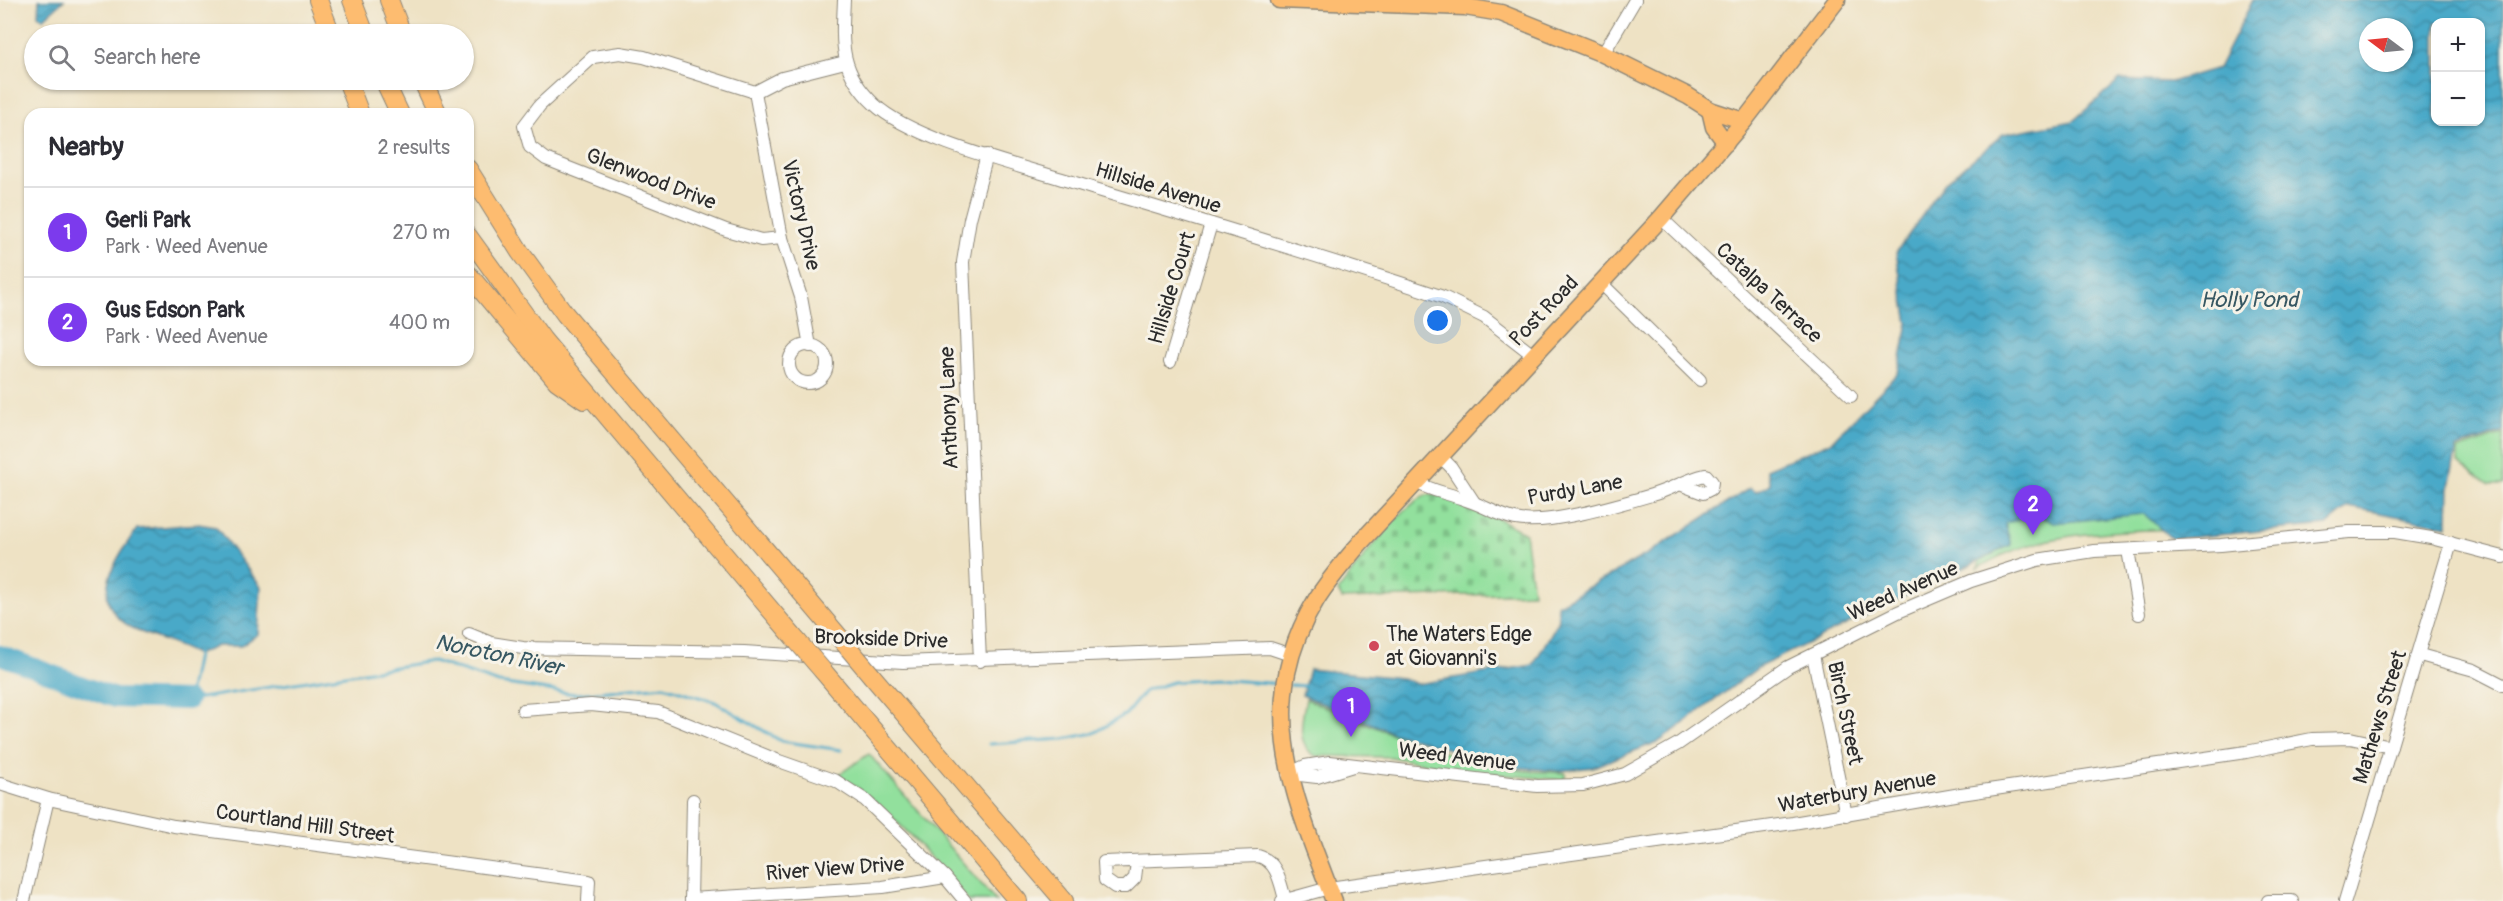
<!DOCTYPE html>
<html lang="en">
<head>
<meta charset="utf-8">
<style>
  :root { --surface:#fff; --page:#f2f2f3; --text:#2b2b33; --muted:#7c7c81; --line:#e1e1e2; --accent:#7c3aed }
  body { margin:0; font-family:Pangolin,sans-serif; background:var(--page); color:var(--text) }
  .controls { position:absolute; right:18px; top:18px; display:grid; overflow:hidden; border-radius:12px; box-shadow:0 2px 4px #0004 }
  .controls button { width:54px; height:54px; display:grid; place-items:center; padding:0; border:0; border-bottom:2px solid var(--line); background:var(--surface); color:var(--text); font:30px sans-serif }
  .compass { position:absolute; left:2359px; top:18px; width:54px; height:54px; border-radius:50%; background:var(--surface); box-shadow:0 2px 4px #0004; rotate:286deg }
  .you { position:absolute; left:1438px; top:321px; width:21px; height:21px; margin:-15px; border:4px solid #fff; border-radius:50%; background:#1a73e8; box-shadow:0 0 0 9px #1a73e833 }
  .badge { display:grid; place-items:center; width:39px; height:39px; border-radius:50%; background:var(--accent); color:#fff; font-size:20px; font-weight:700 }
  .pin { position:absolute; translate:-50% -50px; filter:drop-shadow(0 2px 3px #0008) }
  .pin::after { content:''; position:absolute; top:32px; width:21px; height:18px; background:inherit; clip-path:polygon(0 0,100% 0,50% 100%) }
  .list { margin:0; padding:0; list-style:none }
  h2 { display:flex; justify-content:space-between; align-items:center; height:78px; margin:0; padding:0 24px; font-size:26px }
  h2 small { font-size:20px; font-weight:400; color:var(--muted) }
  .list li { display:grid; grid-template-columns:39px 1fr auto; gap:18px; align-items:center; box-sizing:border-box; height:90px; padding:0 24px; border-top:2px solid var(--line) }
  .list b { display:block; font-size:22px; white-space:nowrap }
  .list p { margin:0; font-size:20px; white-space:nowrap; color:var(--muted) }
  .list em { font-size:20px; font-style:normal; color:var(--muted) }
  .icon { flex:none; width:33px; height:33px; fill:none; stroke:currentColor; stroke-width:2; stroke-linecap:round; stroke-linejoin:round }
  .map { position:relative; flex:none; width:2503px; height:901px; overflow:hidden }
  .search { position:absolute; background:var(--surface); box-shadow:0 2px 4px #0004; left:24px; top:24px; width:450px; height:66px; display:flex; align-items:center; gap:15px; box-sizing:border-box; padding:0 21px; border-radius:33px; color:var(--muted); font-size:22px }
  .panel { position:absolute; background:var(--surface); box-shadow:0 2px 4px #0004; left:24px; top:108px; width:450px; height:258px; border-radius:18px }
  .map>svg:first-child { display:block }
  .green { fill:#92e09d; stroke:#5e8664; stroke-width:1.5 }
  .cemetery { fill:url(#cemetery-stones); stroke:#5e8664; stroke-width:1.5 }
  .water { fill:url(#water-waves); stroke:#3a6a7a; stroke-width:1.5; fill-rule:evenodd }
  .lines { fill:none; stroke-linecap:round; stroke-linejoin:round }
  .stream { stroke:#49a9c8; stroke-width:3 }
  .river { stroke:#49a9c8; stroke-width:20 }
  .minor-casing { stroke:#8c8678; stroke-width:14 }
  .major-casing { stroke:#8c8678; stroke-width:19 }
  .highway-casing { stroke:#8c8678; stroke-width:20 }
  .minor { stroke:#fff; stroke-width:12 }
  .major { stroke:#fdbc6f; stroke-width:16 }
  .highway { stroke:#fdbc6f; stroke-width:18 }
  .highway-bridge-casing { stroke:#8c8678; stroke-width:20; stroke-linecap:butt }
  .highway-bridge { stroke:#fdbc6f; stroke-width:18 }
  .poi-dot { fill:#d1495b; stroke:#f7f3e8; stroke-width:2 }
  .labels { text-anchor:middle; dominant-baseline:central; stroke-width:6; stroke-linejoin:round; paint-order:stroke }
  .street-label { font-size:21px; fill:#2b2b2b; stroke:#f7f3e8 }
  .poi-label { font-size:21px; fill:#2b2b2b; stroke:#f7f3e8; text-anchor:start }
  .water-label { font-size:22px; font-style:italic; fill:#365762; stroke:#f7f3e8 }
</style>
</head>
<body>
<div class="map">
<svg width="2503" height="901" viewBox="0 0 2503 901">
  <defs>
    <pattern id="cemetery-stones" width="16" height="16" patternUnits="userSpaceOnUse" patternTransform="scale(1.5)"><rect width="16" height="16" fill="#92e09d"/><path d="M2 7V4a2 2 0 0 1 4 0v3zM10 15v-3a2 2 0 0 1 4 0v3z" fill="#7ec087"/></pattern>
    <pattern id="water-waves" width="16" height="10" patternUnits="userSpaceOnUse" patternTransform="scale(1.5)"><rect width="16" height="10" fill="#49a9c8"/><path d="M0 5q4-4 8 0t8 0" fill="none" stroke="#3d8aa3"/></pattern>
  </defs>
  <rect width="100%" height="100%" fill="#f7f3e8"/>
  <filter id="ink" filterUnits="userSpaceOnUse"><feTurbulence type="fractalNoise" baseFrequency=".0167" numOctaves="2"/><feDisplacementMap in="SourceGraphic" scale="12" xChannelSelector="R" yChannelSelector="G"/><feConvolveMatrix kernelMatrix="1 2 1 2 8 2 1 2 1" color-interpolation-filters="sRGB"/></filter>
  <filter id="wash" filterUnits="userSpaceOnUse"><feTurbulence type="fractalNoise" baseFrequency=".008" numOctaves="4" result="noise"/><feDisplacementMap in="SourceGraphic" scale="24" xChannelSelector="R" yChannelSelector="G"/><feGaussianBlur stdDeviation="1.35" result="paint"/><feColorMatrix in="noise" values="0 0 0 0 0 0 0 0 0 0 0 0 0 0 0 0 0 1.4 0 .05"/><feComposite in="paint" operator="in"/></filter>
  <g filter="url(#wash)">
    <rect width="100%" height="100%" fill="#eee2c4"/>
    <g class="green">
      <polygon points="2503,434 2503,485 2490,485 2458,463 2458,450"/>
      <path d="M2127 498 2191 529C2119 531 2041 529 1978 568L1988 531 1997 514Z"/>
      <path d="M1306 699C1372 726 1440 756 1511 769 1529 772 1548 772 1566 773L1564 780 1461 771 1391 757 1316 756C1295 746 1302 718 1306 699Z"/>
      <path d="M869 754 996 901H968C929 855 890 807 838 775Z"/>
    </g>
    <path class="cemetery" d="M1431 494 1469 503 1525 533 1533 593 1342 599 1338 591C1356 568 1404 499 1431 494Z"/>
    <g class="water">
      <polygon points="39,0 64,0 43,19 38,15"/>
      <path d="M2253 0H2503V432L2457 448 2449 486 2448 526 2349 507 2327 525 2172 539 2144 514 2055 523 2039 516 2005 523 2011 545 1759 667 1660 741 1593 767 1559 771 1512 767 1394 733 1302 695 1309 669 1402 678 1417 684 1533 665 1559 620 1557 605 1649 553 1750 488 1756 492 1770 484 1766 469 1831 442 1898 373 1908 323 1896 253 1944 184 2003 134 2073 121 2120 80 2171 82 2218 68ZM2436 22H2480V122H2436ZM2368 27H2404V63H2368Z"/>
      <path d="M198 524 216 527 261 587 258 634 241 646H217L197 655C178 645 170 643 151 636 84 613 106 572 137 529Z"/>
    </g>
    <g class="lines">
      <g class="stream">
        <polyline points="197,655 188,700 433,661 499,683 575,694 664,686 715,702 781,741 841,750"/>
        <polyline points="1290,685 1308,686"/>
        <polyline points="989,744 1063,739 1094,733 1126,714 1145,691 1173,682 1215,679 1281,684"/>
      </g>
      <polyline class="river" points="0,655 115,698 188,700"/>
    </g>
  </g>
  <g filter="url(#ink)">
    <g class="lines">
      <g class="minor-casing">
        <g id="minor">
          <path d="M844 0C842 43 839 71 874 104 912 140 1021 166 1075 183 1198 220 1321 256 1443 297L1484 317 1533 355"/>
          <polyline points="1603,54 1635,0"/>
          <polyline points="755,92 782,238 801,297 810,346"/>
          <polyline points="1661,218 1851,396"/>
          <polyline points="782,238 761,240 726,230 546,159 530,147 524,126 540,105 593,57 620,53 644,57 755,92 782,78 845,62"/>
          <polyline points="1601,283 1700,380"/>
          <circle cx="808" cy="364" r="19"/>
          <polyline points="1170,362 1211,224"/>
          <polyline points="1439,455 1451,467 1474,502"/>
          <path d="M1416 482C1431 491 1447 493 1463 499 1481 504 1497 515 1515 519 1548 526 1621 504 1655 494 1669 490 1695 476 1706 475L1712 482 1711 489 1703 493 1682 485"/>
          <polyline points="2128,550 2139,614"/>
          <polyline points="469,634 491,643 523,648 744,652 903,662 1270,648 1291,655"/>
          <polyline points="1813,655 1846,815"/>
          <polyline points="2420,655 2474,670 2503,685"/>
          <polyline points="980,661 963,262 970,219 987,155"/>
          <polyline points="523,710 591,705 658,712 779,761 836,781 865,800 945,877 965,901"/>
          <polyline points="1288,774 1305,766 1330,762 1537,786 1583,785 1625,774 1678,744 1788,667 1898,612 1971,581 2037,560 2094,551 2221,545 2349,532 2395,532 2431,538 2503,557"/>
          <polyline points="1291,774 1317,777 1353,766"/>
          <polyline points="0,784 48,799 174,826 589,881 588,901"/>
          <path d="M1137 862 1135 878 1126 887H1115L1105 880 1104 862 1258 856C1277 861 1280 882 1285 899"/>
          <polyline points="691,899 883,887 945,877"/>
          <polyline points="24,901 48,799"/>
          <polyline points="691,901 693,800"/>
          <polyline points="1282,901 1329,888 1793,823 1961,794 2246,752 2312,739 2350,738 2391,747"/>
          <polyline points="2268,901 2292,901"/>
          <polyline points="2345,901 2451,543"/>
        </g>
      </g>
      <g class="major-casing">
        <g id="major">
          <polyline points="1279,0 1465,7 1501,13 1603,54 1688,96 1710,110 1744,121"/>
          <polyline points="1710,110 1714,127 1726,143"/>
          <path d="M1334 901C1294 797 1252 706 1316 600 1329 579 1345 561 1361 542L1661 218 1744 121 1837 0"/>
        </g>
      </g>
      <g class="highway-casing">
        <g id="highway">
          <polyline points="318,0 331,34"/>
          <polyline points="352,0 365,34"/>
          <polyline points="389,0 402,34"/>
          <polyline points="347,80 360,114"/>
          <polyline points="384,80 400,114"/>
          <polyline points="422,80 438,114"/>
          <polyline points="468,169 520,252 565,314 846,645"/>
          <polyline points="468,236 543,340 797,641"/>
          <polyline points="468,274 557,381 584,400"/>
          <polyline points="823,671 1018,901"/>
          <polyline points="872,676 1064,901"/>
        </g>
      </g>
      <use href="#minor" class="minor"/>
      <use href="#major" class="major"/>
      <use href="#highway" class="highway"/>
      <g class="highway-bridge-casing">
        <g id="highway-bridge">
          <polyline points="797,641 823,671"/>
          <polyline points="846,645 872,676"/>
        </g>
      </g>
      <use href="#highway-bridge" class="highway-bridge"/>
    </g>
  </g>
  <circle class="poi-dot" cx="1374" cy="646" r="6"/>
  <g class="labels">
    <g class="street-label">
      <text transform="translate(651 179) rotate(21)">Glenwood Drive</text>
      <text transform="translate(1158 188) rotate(17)">Hillside Avenue</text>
      <text transform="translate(801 215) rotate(77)">Victory Drive</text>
      <text transform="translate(1172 288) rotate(-73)">Hillside Court</text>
      <text transform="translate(1769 293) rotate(43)">Catalpa Terrace</text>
      <text transform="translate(1544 311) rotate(-46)">Post Road</text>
      <text transform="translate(949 408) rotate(-92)">Anthony Lane</text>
      <text transform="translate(1575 490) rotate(-10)">Purdy Lane</text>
      <text transform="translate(1903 591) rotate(-24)">Weed Avenue</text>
      <text transform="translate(881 639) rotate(2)">Brookside Drive</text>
      <text transform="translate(1845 713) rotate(78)">Birch Street</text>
      <text transform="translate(2380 717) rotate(-73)">Mathews Street</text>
      <text transform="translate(1457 757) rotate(7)">Weed Avenue</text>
      <text transform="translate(1857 792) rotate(-10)">Waterbury Avenue</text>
      <text transform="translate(305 824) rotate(8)">Courtland Hill Street</text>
      <text transform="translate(835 869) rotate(-4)">River View Drive</text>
    </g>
    <g class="poi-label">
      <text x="1386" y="634">The Waters Edge<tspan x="1386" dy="24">at Giovanni's</tspan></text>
    </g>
    <g class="water-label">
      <text x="2249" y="300">Holly Pond</text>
      <text transform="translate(499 655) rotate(12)">Noroton River</text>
    </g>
  </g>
</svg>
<div class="controls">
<button>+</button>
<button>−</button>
</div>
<svg class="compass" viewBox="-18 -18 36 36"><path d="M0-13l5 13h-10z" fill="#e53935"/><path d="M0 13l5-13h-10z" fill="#7c7c81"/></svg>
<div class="you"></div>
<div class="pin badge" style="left:1351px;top:737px">1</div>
<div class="pin badge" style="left:2033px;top:535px">2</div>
<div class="search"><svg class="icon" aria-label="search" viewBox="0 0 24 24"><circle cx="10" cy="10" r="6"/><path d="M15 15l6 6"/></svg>Search here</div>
<section class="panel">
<h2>Nearby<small>2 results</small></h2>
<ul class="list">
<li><span class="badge">1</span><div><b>Gerli Park</b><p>Park · Weed Avenue</p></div><em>270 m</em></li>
<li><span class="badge">2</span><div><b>Gus Edson Park</b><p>Park · Weed Avenue</p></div><em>400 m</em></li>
</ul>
</section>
</div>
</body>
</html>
